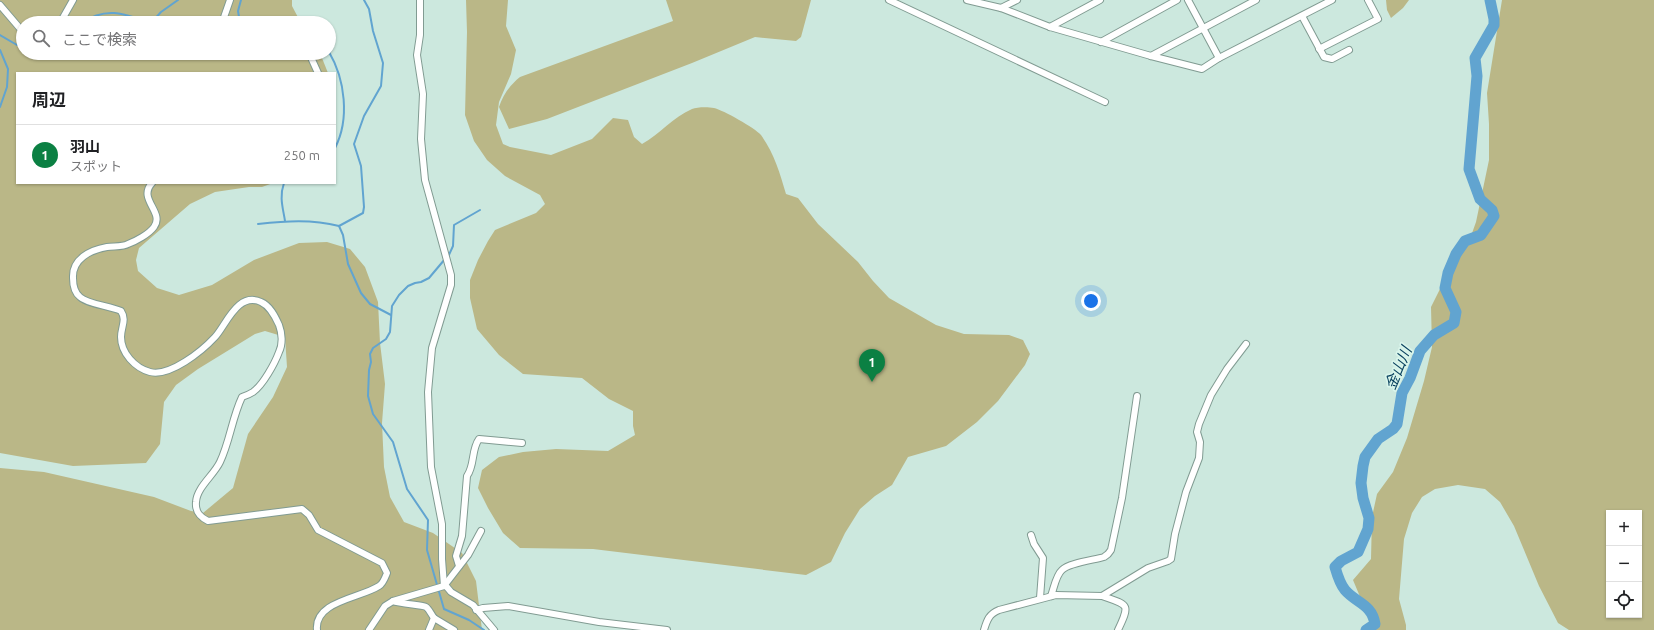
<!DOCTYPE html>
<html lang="ja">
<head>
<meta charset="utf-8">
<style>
  :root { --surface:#fff; --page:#f2f2f2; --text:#202124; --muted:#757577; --line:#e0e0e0; --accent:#0b8043 }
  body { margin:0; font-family:Ubuntu,"Noto Sans JP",sans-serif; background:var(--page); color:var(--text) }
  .controls { position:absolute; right:12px; bottom:12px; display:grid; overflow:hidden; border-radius:0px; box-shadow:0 1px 3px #0004 }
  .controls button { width:36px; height:36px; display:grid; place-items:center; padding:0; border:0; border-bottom:1px solid var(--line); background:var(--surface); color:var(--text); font:20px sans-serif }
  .you { position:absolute; left:1091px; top:301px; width:14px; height:14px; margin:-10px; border:3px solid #fff; border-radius:50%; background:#1a73e8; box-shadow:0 0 0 6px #1a73e833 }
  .badge { display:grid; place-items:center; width:26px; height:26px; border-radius:50%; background:var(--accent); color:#fff; font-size:13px; font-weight:700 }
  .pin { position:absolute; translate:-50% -33px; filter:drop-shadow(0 1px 2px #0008) }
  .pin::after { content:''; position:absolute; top:21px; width:14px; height:12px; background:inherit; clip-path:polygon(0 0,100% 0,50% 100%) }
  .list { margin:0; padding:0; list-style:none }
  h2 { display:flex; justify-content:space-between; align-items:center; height:52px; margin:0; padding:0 16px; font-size:17px }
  h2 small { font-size:13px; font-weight:400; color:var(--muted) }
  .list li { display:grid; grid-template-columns:26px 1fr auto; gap:12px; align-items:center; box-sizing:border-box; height:60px; padding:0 16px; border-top:1px solid var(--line) }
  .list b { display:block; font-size:15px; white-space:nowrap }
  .list p { margin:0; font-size:13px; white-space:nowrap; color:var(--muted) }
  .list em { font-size:13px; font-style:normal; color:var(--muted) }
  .icon { flex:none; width:22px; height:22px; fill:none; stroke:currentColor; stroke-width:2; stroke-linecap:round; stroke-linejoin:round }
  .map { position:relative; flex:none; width:1654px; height:630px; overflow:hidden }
  .search { position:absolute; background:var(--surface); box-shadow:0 1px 3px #0004; left:16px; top:16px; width:320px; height:44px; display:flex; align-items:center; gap:10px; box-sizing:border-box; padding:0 14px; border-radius:22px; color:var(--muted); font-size:15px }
  .panel { position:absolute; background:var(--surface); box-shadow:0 1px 3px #0004; left:16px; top:72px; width:320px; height:112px; border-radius:0px }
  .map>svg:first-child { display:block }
  .green { fill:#bab787; fill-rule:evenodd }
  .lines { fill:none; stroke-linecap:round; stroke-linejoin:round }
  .stream { stroke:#61a4d0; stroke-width:2 }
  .river { stroke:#61a4d0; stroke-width:11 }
  .minor-casing { stroke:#819b92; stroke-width:8 }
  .minor { stroke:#fff; stroke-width:6 }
  .labels { text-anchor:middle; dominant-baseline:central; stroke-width:3.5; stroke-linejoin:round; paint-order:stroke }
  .water-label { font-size:15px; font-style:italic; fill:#063e5c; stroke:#d9f5eb }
</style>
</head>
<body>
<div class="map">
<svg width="1654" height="630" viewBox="0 0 1654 630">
  <rect width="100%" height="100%" fill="#cce8de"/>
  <g class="green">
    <polygon points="0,0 292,0 292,6 301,23 23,23 23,53 320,53 328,73 17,73 17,183 273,183 262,187 249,187 215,192 190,204 139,248 136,260 138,271 157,288 179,295 212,285 254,260 299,243 327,242 350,249 365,267 378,302 380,343 385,384 382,423 384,467 390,497 404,522 433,533 462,553 476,581 482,630 0,630 0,468 44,472 154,497 191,511 203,513 233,488 248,434 273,397 287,367 285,337 265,331 255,334 198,369 176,385 164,402 160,444 146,463 73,466 0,453"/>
    <path d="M466 0H508L506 26 516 50 511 74 499 102 496 125 503 144 510 147 551 155 592 139 613 118 628 120 634 137 642 144C660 134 673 117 692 109 697 107 708 107 714 108 723 110 755 128 761 135 774 153 780 173 786 194L798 198 818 224 858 262 873 281 889 298 936 325 964 334 1009 335 1023 340 1030 354 1025 365 998 401 977 422 946 446 908 457 892 485 875 496 860 509 845 533 831 562 806 575 593 549 520 548 503 533 488 508 478 488 482 470 499 457 523 452 556 449 608 451 635 435 633 426V411L609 399 582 378 523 374 499 355 477 329 470 298V280L478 260 488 241 495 230 536 213 545 204 540 195 505 176 487 160 474 141 465 115 467 32Z"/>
    <path d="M666 0H811L801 37 796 41 755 37 692 63 547 119 509 129 499 107C503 95 510 85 520 77L673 21Z"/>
    <polygon points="1386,0 1409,0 1403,8 1391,18 1387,10"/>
    <path d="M1502 0H1654V630H1569L1558 623 1539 586 1514 526 1500 502 1485 489 1458 485 1435 489 1422 497 1412 513 1404 539 1399 599 1406 625V630H1374L1353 580 1371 559 1372 517 1377 494 1393 472 1407 438 1424 381 1432 347 1431 307 1443 283 1471 236 1476 222 1489 160V124L1487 93ZM1609 513H1639V615H1609Z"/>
  </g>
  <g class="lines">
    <g class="stream">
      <path d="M82 23C106 6 125 14 151 23L161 12 178 0"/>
      <polyline points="240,23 238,11 241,0"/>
      <polyline points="0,35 17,45 23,46"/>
      <polyline points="0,50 8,69 7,87 0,107"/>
      <path d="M329 52C345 79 350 119 335 148"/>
      <path d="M284 183C279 197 283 208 285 221"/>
      <path d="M258 224C285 221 312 219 339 226L343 235 348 264 361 293 370 304 391 315"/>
      <polyline points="339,226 363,213 364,207 361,166 354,144 364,116 381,86 383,63 373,31 369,9 364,0"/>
      <polyline points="448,257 453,246 454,225 480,210"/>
      <polyline points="445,259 429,278 421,282 415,283 408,286 399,295 392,306 390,332 386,339 373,348 370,354 371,362 369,370 368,396 373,414 393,442 407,489 428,520 427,550 444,609 469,620 484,630"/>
    </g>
    <path class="river" d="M1366 630 1375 624C1372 604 1356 603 1345 590 1340 584 1337 574 1335 567L1341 561 1358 552 1368 529 1369 518 1363 498 1361 483 1363 466 1365 457 1378 439 1393 429 1397 424 1402 393 1410 378 1420 351 1434 335 1454 323 1456 312 1445 288 1448 273 1456 254 1465 241 1481 235 1494 216 1492 210 1480 199 1469 169 1477 76 1475 58 1494 25V19L1490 0"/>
    <g class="minor-casing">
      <g id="minor">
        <polyline points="889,0 1105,102"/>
        <polyline points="967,0 1001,8 1050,27 1151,56 1202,69 1219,58 1332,0"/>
        <polyline points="1188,0 1219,58"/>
        <polyline points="0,5 23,32"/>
        <polyline points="1001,8 1017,0"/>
        <polyline points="1302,16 1324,57 1332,59 1349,50"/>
        <polyline points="60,23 73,0"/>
        <polyline points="222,23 230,0"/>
        <polyline points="1050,27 1100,0"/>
        <polyline points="1101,42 1177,0"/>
        <polyline points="1319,49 1378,19 1368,0"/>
        <polyline points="240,53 256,56 274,53"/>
        <polyline points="309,53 318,73"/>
        <polyline points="1151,56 1256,0"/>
        <path d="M152 183C137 199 165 212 154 227 149 234 136 241 128 244 123 247 114 246 107 247 90 250 72 259 73 278 73 285 75 293 80 297 87 304 110 306 121 311 127 320 121 327 121 337 121 353 135 368 150 372 170 377 202 351 215 337 226 325 238 291 261 302 270 306 275 316 279 325 282 333 283 344 279 352 275 363 263 385 253 392 250 394 245 396 242 397 232 418 230 441 220 462 214 475 197 487 196 502 195 512 200 517 208 521L302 509 309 515 318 530 382 563 387 573C385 578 383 584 379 586 361 598 314 601 317 630"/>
        <polyline points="1031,535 1034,544 1043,558 1040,598"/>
        <path d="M459 566 456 556 462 536 467 476C475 465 471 450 479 439L522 443"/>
        <polyline points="444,586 468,555 481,531"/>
        <polyline points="446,586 451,592 473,605 494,630"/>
        <path d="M1051 596C1054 588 1056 575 1062 570 1069 563 1094 560 1104 557L1108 554 1111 550 1122 498 1137 396"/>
        <path d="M1102 596C1128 605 1131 603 1118 630"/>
        <path d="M393 601C400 604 423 605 426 607 429 609 431 614 434 618L429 630"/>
        <polyline points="476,610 483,608 508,606 599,622 667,630"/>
        <polyline points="434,618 454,630"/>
        <polyline points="369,630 385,606 393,601 444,586 442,559 442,524 431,467 428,392 432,348 451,285 451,275 425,180 421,139 423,94 417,55 420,35 420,0"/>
        <path d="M984 630C987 620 989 614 999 610L1056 595 1102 596 1148 568 1168 561 1171 559 1175 534 1186 492 1199 458 1200 442 1197 432 1199 424 1211 395 1227 369 1246 344"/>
      </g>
    </g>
    <use href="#minor" class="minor"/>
  </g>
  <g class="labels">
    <g class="water-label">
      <text transform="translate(1398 368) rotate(-67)">金山川</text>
    </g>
  </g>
</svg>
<div class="controls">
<button>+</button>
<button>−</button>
<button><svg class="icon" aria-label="locate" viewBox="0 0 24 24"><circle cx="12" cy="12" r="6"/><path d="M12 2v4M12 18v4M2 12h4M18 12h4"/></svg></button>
</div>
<div class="you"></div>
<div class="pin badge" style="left:872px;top:382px">1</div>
<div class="search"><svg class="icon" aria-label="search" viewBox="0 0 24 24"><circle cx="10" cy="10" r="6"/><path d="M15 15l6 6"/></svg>ここで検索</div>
<section class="panel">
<h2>周辺<small></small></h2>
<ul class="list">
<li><span class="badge">1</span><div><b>羽山</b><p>スポット</p></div><em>250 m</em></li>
</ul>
</section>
</div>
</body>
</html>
